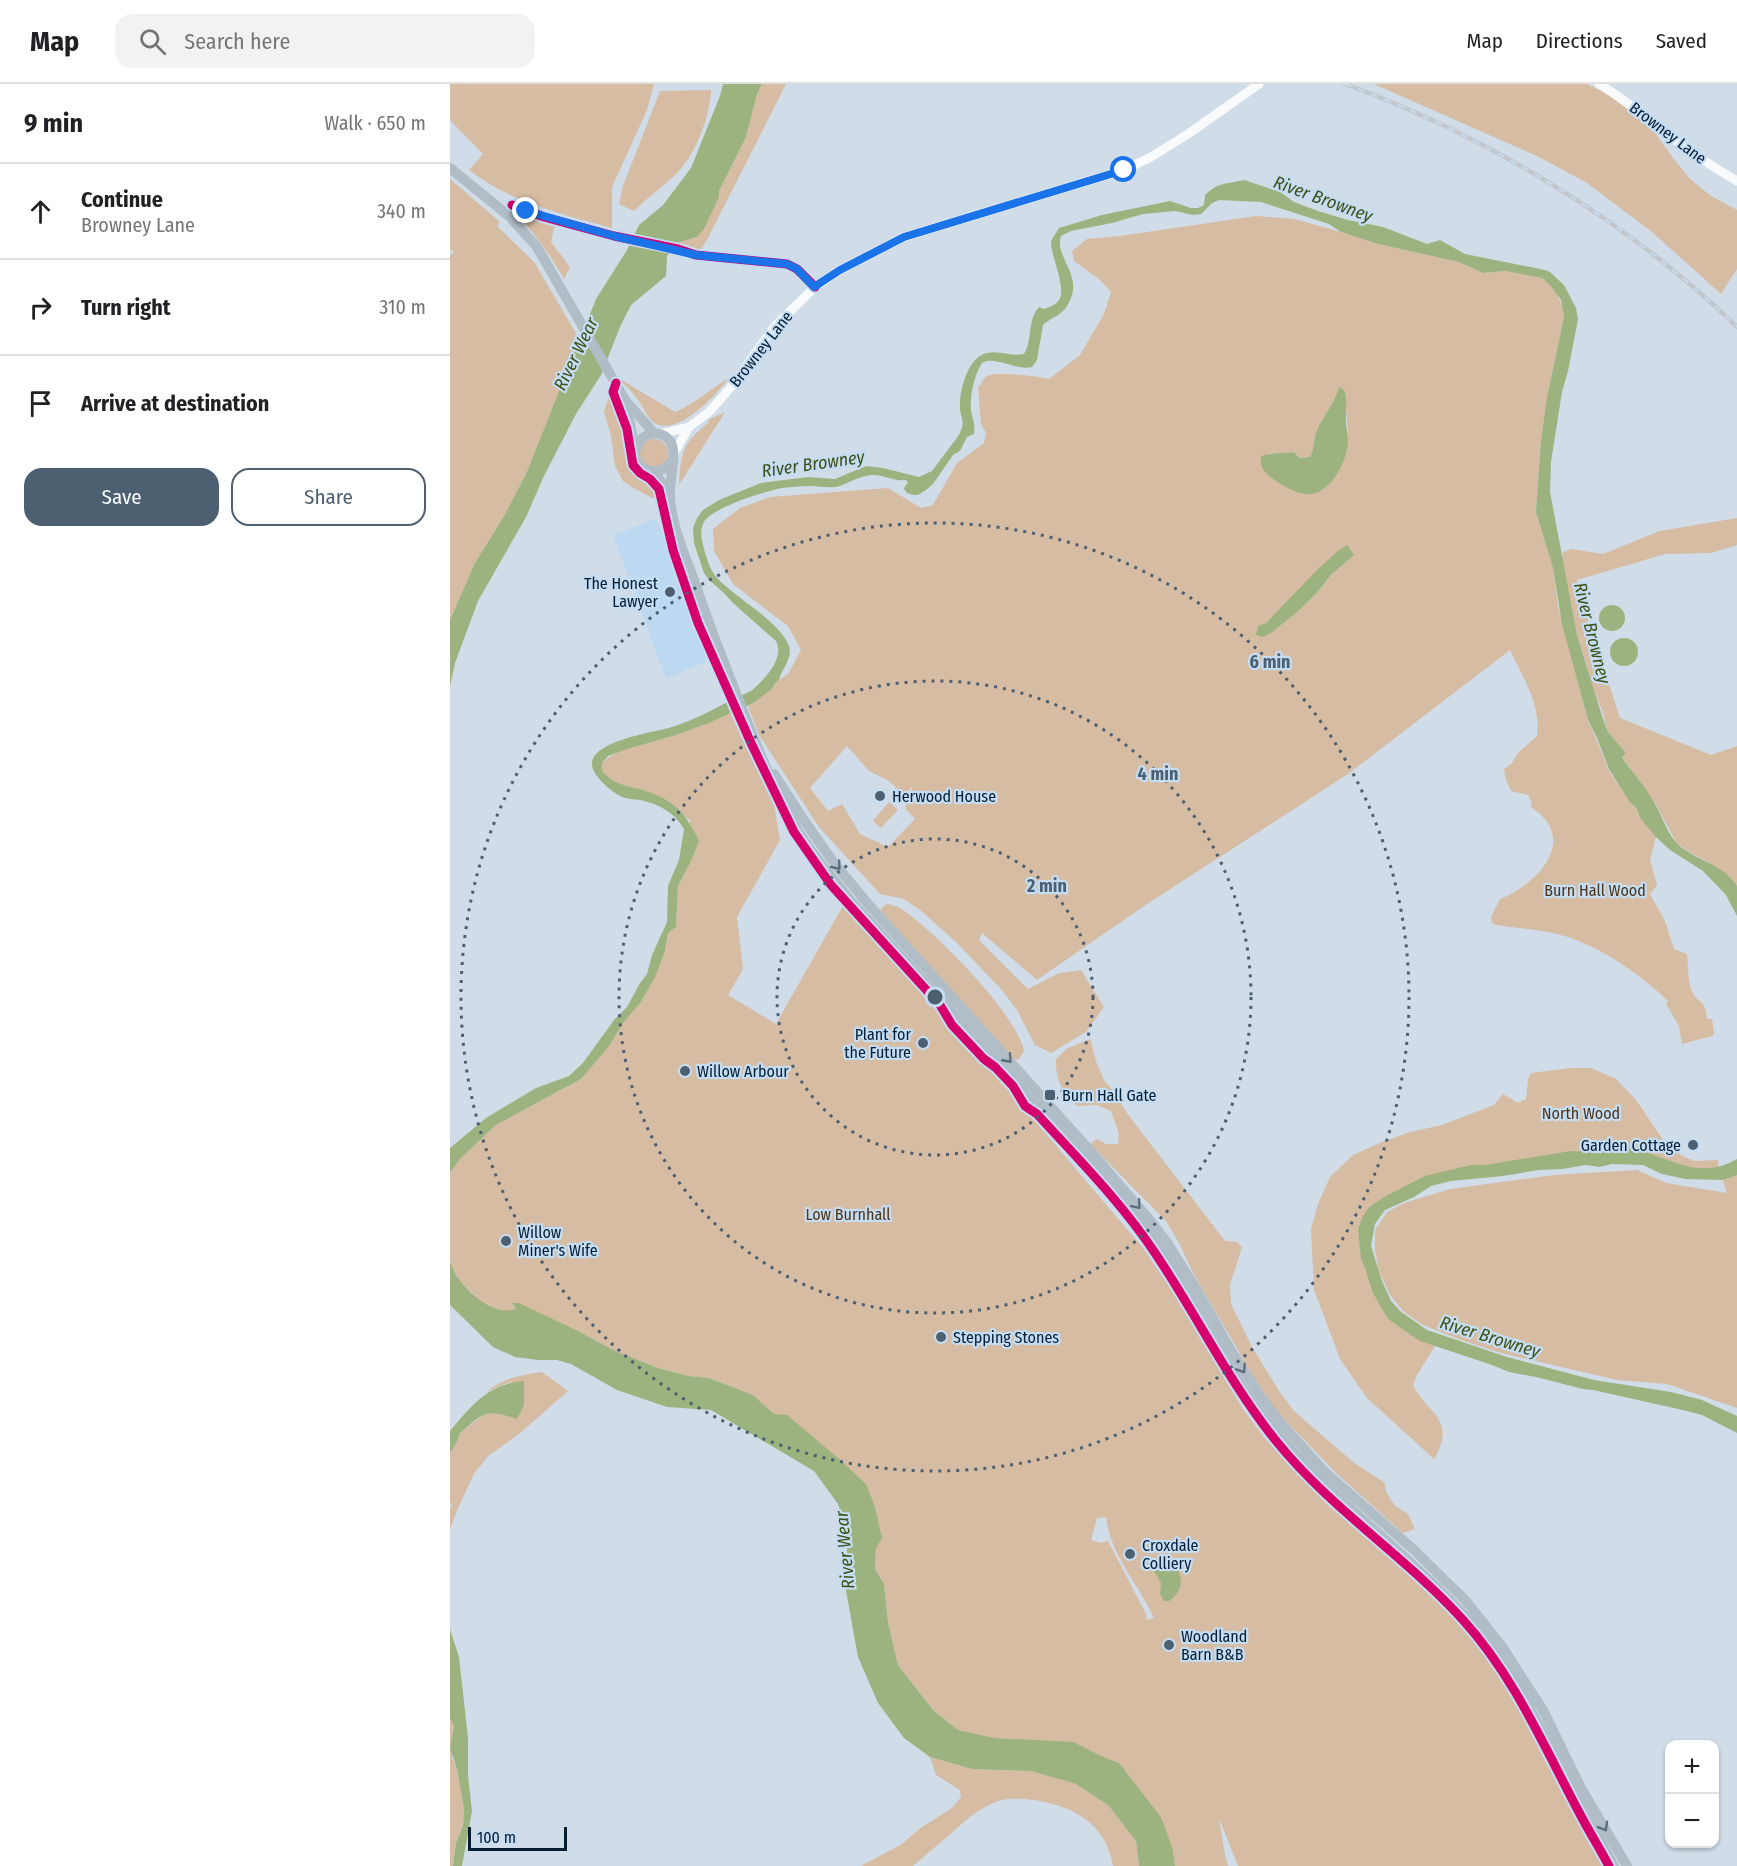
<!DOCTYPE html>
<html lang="en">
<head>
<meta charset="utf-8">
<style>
  :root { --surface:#fff; --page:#f2f2f2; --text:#202124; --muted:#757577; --line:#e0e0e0; --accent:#4c6072 }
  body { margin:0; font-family:"Fira Sans Condensed",sans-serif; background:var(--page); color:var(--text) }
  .controls { position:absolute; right:18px; bottom:18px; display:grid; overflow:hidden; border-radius:12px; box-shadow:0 2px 4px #0004 }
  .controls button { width:54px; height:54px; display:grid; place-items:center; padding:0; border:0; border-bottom:2px solid var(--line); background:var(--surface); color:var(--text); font:30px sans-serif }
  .scale { position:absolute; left:18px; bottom:15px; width:99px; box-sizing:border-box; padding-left:6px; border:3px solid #051e32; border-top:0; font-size:16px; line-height:21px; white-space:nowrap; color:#051e32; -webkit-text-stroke:4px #c5ddf3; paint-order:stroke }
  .stop { position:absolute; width:18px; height:18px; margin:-14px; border:4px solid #1a73e8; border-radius:50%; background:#fff }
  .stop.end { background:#1a73e8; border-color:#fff; box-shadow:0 2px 6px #0008 }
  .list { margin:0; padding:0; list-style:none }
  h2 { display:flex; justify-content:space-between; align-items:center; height:78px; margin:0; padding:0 24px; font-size:26px }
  h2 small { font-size:20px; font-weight:400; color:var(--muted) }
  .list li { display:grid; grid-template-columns:39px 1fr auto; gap:18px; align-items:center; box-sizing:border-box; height:96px; padding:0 24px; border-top:2px solid var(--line) }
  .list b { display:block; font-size:22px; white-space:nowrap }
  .list p { margin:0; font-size:20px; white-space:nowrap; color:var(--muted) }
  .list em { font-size:20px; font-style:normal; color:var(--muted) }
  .actions { display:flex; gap:12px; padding:18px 24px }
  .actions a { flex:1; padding:14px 0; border:2px solid var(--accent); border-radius:18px; text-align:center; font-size:21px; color:var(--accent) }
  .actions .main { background:var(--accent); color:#fff }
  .icon { flex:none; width:33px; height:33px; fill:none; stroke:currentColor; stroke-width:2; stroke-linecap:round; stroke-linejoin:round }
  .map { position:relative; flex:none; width:1287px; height:1782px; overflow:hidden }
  header { display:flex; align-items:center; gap:36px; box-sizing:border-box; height:84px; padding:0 30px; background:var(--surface); border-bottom:2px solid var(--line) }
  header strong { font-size:28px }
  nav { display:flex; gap:33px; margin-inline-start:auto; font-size:21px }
  .search { width:420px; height:54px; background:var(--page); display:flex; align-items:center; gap:15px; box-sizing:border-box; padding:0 21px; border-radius:18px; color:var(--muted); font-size:22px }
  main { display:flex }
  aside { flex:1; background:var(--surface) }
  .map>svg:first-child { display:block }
  .built { fill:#bdd9f1 }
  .green { fill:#d6bca2; fill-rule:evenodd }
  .water { fill:#9db37f }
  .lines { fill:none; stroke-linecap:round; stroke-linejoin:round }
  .minor { stroke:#f8fafc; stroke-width:6 }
  .secondary { stroke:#f8fafc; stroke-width:9 }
  .trunk { stroke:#b0bdc7; stroke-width:10 }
  .rail-casing { stroke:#c2c7cb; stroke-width:4.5 }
  .rail { stroke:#c5ddf3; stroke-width:2; stroke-dasharray:7; stroke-linecap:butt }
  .cycleway-casing { stroke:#c5ddf3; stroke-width:13 }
  .cycleway { stroke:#d6006c; stroke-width:9 }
  .oneway { stroke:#5a6e7c }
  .route { stroke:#1a73e8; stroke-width:8 }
  .ring { fill:none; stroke:#4c6072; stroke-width:3; stroke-dasharray:3 6 }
  .poi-dot { fill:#4c6072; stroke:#c5ddf3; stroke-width:2 }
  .labels { text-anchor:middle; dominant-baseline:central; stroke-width:4.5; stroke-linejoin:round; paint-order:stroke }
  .street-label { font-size:16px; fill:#051e32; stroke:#c5ddf3 }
  .poi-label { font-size:16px; fill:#051e32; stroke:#c5ddf3; text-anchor:start }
  .park-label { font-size:16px; fill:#4f3418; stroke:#c5ddf3 }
  .water-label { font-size:18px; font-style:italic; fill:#3e5016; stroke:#c5ddf3 }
  .centre { fill:#4c6072; stroke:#c5ddf3; stroke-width:3 }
  .ring-label { font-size:18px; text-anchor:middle; font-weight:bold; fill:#4c6072; stroke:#c5ddf3; stroke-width:4.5; stroke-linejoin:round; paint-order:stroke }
</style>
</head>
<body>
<header>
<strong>Map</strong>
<div class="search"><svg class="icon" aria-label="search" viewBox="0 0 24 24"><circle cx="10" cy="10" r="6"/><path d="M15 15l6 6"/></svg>Search here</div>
<nav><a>Map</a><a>Directions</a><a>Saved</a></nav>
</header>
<main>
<aside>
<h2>9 min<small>Walk · 650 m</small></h2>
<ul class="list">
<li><svg class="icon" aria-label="ahead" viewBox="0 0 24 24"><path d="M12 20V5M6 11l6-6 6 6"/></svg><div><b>Continue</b><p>Browney Lane</p></div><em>340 m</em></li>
<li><svg class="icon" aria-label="right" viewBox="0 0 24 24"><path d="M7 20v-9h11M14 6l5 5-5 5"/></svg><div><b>Turn right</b></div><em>310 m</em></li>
<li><svg class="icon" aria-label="arrive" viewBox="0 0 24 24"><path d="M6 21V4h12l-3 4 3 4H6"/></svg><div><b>Arrive at destination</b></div></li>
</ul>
<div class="actions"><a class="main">Save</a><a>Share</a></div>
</aside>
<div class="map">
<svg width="1287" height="1782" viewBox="0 0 1287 1782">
  <rect width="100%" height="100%" fill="#d0dce8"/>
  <polygon class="built" points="205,435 219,458 220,468 261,575 216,595 163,451"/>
  <g class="green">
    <path d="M0 0H204L197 26 162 103V144C112 130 60 118 19 86L33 70 0 36Z"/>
    <polygon points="312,0 336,0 258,154 250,167 227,161 230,158 247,153 269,113 269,107 296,53 307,10"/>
    <polygon points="924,0 1137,0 1158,10 1201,43 1223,74 1241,96 1261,112 1287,126 1287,185 1271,210 1202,148 1137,99 1089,73"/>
    <path d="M261 6C260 32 246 70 227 89 214 102 198 113 184 127L169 120 173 102 210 7Z"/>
    <polygon points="0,95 50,138 47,142 84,178 130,256 76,390 54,432 25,479 0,536 0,172 4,168 0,165"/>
    <path d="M61 125 79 134 105 141 101 158 120 183 114 195C99 169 83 147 61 125Z"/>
    <path d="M806 132 844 135 891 148 928 160 1009 178 1033 189 1056 187 1092 194 1100 201 1107 210 1113 224 1114 233 1097 313 1091 356 1086 428 1103 484 1108 522 1138 637C1146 652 1151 668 1158 684 1162 693 1168 700 1174 707 1184 722 1194 738 1206 753L1200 776 1207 801 1200 810 1215 837 1224 865 1237 870C1238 881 1238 895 1241 905 1247 921 1256 914 1257 935H1262L1264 949 1262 952 1232 960 1229 942 1216 920 1218 917C1190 890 1146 859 1107 850 1087 845 1066 844 1046 841L1042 839 1041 833 1050 815C1088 800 1130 755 1081 723L1082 720 1078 711 1061 707 1056 696 1054 685 1061 680 1069 668 1087 652C1091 620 1073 594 1060 566L898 690 697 820 587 896 532 849 529 856 578 905 609 889 631 886 654 923 636 948 601 969 585 961 567 926 551 905 506 858 470 826 454 815 430 810 369 743 309 651 298 622 322 605 325 599 338 590 351 566 338 542 283 500 264 467 263 445 290 424 320 413 438 404 471 424 483 421 507 379 534 359 536 349 531 340 528 303C531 300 534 294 537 292 546 287 588 292 599 295L630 271 654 230 661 208 650 196 624 177 622 167 637 155 670 152ZM889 304 896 311C895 326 898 339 898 353 898 370 885 397 872 407L818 369 835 370 844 368 849 374 860 373C865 365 863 355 867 346 874 330 884 320 889 304ZM904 471 881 491 866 510 846 529 821 549 809 543 816 539 851 504ZM397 662 419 687 439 697 454 711 463 702 455 724 465 735 438 763 410 750 392 720 378 727 360 704Z"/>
    <path d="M168 294 225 328C245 320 260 305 279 294 266 311 226 355 203 338 198 334 194 324 190 319 184 309 176 302 168 294Z"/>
    <path d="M161 308C168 321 173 339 175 354 177 363 176 374 181 382 188 395 201 395 208 409L204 415 180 402 173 397 165 382 161 352 154 327Z"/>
    <path d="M275 328 229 401C231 368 232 360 259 338L258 336Z"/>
    <circle cx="204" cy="369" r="14"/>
    <polygon points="1287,434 1287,461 1261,469 1215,470 1127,496 1131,515 1170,634 1261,671 1287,662 1287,802 1285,799 1258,778 1239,768 1226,758 1206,721 1172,673 1176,669 1158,648 1152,626 1143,604 1135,575 1127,551 1115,492 1112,469 1121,465 1153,470 1210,447"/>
    <path d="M286 627 322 708 330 756 287 833 293 885 278 911 326 940 394 820 469 904 486 927 547 992 693 1164 738 1230 763 1269 766 1280 793 1325 816 1356 879 1422 914 1449 957 1487 1001 1531 1026 1559 1042 1581 1076 1637 1137 1755 1153 1782H788L769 1734 775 1771 778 1782H725L723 1766 669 1679 595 1657 545 1654 508 1646 483 1626 448 1581 438 1538 434 1500 425 1485 426 1464 324 1330 303 1311 259 1294 238 1292 208 1284 165 1267 130 1248 62 1220 67 1225 58 1228 44 1224 31 1218 9 1196 0 1178V1089L10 1075 46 1041 131 995 160 961 173 939 191 918 206 890 215 867 218 849 226 843 228 802 240 779V736L198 708 178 703 161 697 152 687V679C170 661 203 659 226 651 246 644 266 636 286 627ZM656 1433C660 1470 689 1501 704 1534L697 1536 696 1530 658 1457 651 1459 641 1456 647 1434Z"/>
    <polygon points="439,718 448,726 431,744 423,737"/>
    <path d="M437 820C441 821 446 822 450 824 483 845 567 930 574 967L568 976 562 974 431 827V824Z"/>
    <path d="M640 955 647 980 655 998 663 1006 676 1028 775 1157 787 1158 792 1163 780 1201 781 1220 802 1263 831 1310 845 1328 903 1378 935 1399 936 1408 945 1422 958 1430 965 1445 953 1449 886 1389 834 1335 814 1311 743 1189 729 1159 716 1137 640 1060 647 1055 656 1060H668L669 1050 661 1027 647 1021 627 1022C611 1003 606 1000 606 975L616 965Z"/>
    <path d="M1120 984H1141L1166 995 1186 1016 1213 1056 1232 1072 1245 1077 1268 1076 1269 1089 1250 1091 1200 1074 999 1090 934 1120 916 1155 937 1222 987 1259 967 1291 963 1301C976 1329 1008 1335 984 1375L917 1314 890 1275 864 1206 861 1145 868 1120 880 1093 903 1071 932 1058 960 1048 992 1041 1044 1021 1053 1010 1068 1019 1076 1015 1078 995 1081 989Z"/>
    <polygon points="1187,1086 1216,1099 1277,1109 1273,1096 1287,1091 1287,1324 1217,1300 1167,1296 1051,1269 1011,1256 973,1241 954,1228 940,1211 929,1187 925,1166 925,1146 937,1128 954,1119 1000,1105 1104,1091"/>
    <path d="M92 1288 118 1307 69 1350 38 1372 24 1390 8 1424 0 1445V1424L2 1421 0 1417V1369L8 1356 10 1349C27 1338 30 1326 53 1330L62 1298 52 1301 35 1309C55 1293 68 1292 92 1288Z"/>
    <polygon points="0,1634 4,1643 2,1674 7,1685 14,1725 13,1741 6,1759 3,1782 0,1782"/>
    <path d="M480 1673 522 1685 581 1687 626 1700 658 1721 686 1757 689 1782H663C656 1739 623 1722 584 1716 569 1714 557 1713 543 1719 522 1728 508 1744 491 1758 482 1766 472 1774 463 1782H411L452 1760 469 1745 502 1724 511 1713 510 1706 486 1691Z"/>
  </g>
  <g class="water">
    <polygon points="273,0 312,0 307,10 296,53 269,107 269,113 254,145 247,153 230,158 217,172 216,192 181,221 170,243 151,291 126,330 94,392 76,433 28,517 5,579 0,602 0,536 25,479 54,432 76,390 146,215 177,166 189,141 213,121 241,84 270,12"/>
    <path d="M794 96 830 108 844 118 868 127 898 136 933 143 977 160 990 156 1015 170 1095 186 1100 188 1114 201 1126 224 1128 235 1118 287 1112 308 1101 378 1100 408 1127 551 1153 635 1158 648 1176 669 1172 673C1176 681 1183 687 1188 695 1195 703 1201 713 1206 722 1214 736 1218 752 1230 762 1248 777 1274 781 1287 802V832L1276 811 1253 787 1220 766 1206 753 1191 735 1186 724 1179 717 1159 685 1147 654 1138 636 1112 540 1103 484 1086 428 1091 356 1097 313 1114 233 1111 216 1100 201 1092 194 1056 187 1033 189 1009 178 928 160 891 148 879 140 811 118 769 116 762 119 751 130 743 131 725 127 693 130 662 139 621 147 611 152C604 170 629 188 622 211 620 217 617 223 613 227 607 233 599 235 593 241L587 276 582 283C565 287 545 271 532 279 524 291 518 317 522 331 524 339 525 342 524 350L517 353 510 367 503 371 483 400 476 406 468 411H463L457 409 454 405 455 402 458 399 456 396C445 398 433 390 421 391 408 392 398 400 386 403 378 404 368 402 359 402 351 402 341 403 332 404 316 407 261 424 254 438 249 447 252 456 254 465 257 476 261 489 270 497 289 516 330 538 339 562 343 574 332 585 329 596L325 599 322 605 303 619 259 639 223 652 180 664 158 672 152 679V687C168 704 179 701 199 708 226 718 237 731 249 757L240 779 228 802 226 843 218 849 215 867 206 891 191 918 173 939 160 961 131 995 46 1041 10 1075 0 1089V1064L36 1034 86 1004 119 992 133 979 164 936 177 923 190 899 197 890 202 871 217 838 218 802 229 776 234 745C224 728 209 720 190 716 184 715 177 715 172 713 162 708 153 700 147 692 121 659 203 649 222 643 249 635 275 618 301 607 314 596 335 575 326 557L283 519 274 509 259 496 254 489 244 459 243 444 247 434 253 426 269 416 311 399 358 393 385 395 416 382 433 384 469 393 482 387 509 351C517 335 509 334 510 320 510 304 519 272 537 269 549 266 562 273 574 270 583 256 577 236 589 223L594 225C600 223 608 220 610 214 615 202 602 173 601 160V157L609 144 652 131 720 117 741 124H748L754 121 755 111C768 98 777 100 794 96Z"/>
    <path d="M889 303 894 306C898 315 895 327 896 338 896 344 898 350 898 356 898 375 882 408 861 410 848 412 821 397 813 385 810 381 811 377 811 372 822 368 833 370 844 368L849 374 860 373C865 364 863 355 867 346 874 330 884 321 889 303Z"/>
    <polygon points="897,461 904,471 881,491 866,510 846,529 821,549 813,553 806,551 808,542 816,539 869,484 888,467"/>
    <circle cx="1162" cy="534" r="13"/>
    <circle cx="1174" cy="568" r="14"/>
    <path d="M1182 1065C1220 1072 1247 1098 1287 1075V1091L1273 1096 1235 1095 1212 1090 1193 1081 1162 1080 1149 1083 1136 1081 1112 1085 1089 1086 1053 1092 1001 1097 981 1102 964 1113 935 1126 925 1140 921 1162 932 1197 941 1217 950 1227 977 1246 1057 1273 1144 1296 1221 1308 1252 1316 1287 1332V1349L1252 1331 1237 1327 1143 1306 1133 1305 1086 1293 1059 1288 1042 1281 970 1257 938 1235 923 1209 915 1184 911 1175 908 1146 912 1134 919 1123 934 1113 975 1092 1021 1081H1035L1121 1067 1148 1068Z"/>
    <path d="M0 1178C3 1184 5 1190 9 1195 21 1212 45 1232 66 1225L62 1219H69L130 1248 165 1267 208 1284 238 1292 259 1294 303 1311 324 1330 337 1331 388 1374 416 1400 425 1423 432 1454 426 1464 425 1485 434 1500 438 1538 448 1581 483 1626 508 1646 545 1654 623 1658 651 1672 669 1679 711 1733 723 1766 725 1782H689L686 1757 658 1721 626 1700 581 1687 522 1685 480 1673 454 1654 428 1619 408 1573 395 1501 398 1451 388 1420 364 1387 261 1326 217 1323 167 1306 121 1280 107 1276H88L65 1273 43 1263 0 1221Z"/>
    <path d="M74 1297V1321L67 1335C52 1330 39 1325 25 1336 20 1340 16 1345 10 1349L8 1356 0 1369V1347C22 1321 38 1300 74 1297Z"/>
    <path d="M718 1479H723C734 1492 734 1507 719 1517H714L710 1510 711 1499 704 1487 710 1481Z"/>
    <polygon points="0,1545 9,1573 18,1654 18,1691 22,1727 12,1782 3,1782 6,1759 13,1742 14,1725 7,1685 0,1664 4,1643 0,1634"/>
  </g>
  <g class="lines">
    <polyline class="minor" points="62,121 94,133 164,152 228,165 246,171 337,180 347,185 365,203"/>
    <g class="secondary">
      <path d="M1149 0C1172 13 1192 31 1213 47 1236 65 1261 82 1287 97"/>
      <polyline points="210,350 239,343 259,328 281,303 324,243 365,203 390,186 454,153 674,86 701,73 738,50 809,0"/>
      <polyline points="223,371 239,343"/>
    </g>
    <g class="trunk">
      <polyline points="0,84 59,132 87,163 175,316 204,349"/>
      <polyline points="176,319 185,366"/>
      <path d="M222 376C210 398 178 384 187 362 192 348 211 345 220 357 228 368 219 396 220 410 220 422 223 435 226 446 231 462 237 478 243 493 259 542 278 589 297 637 311 672 325 708 344 740 360 768 381 792 401 817 457 878 513 941 569 1002 611 1049 655 1094 693 1143 742 1205 770 1280 820 1341 877 1412 952 1464 1014 1531 1035 1553 1053 1580 1070 1606L1164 1782"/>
      <polyline points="204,388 219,409"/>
      <polyline points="324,690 353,735 384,779 418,820 636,1062 698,1134 716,1157 748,1208 780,1265 811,1313 830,1338 876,1389 963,1465 1016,1517 1051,1561 1093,1626 1131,1704 1177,1782"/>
    </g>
    <g class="rail-casing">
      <path id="rail" d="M895 0C1037 52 1179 138 1287 243"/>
    </g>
    <use href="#rail" class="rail"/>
    <g class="cycleway-casing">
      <g id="cycleway">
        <polyline points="62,121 94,133 164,152 228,165 246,171 337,180 347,185 365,203"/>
        <path d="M166 299 163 308 177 345 183 381 190 389 200 395 209 405 223 466 248 539 301 659 344 748 381 801 490 921 502 941 534 975 545 983 563 1002 575 1022 587 1030C628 1075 672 1119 705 1169 747 1231 779 1299 827 1358 881 1425 955 1472 1013 1536 1065 1593 1095 1665 1131 1732 1140 1749 1150 1765 1159 1782"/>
      </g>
    </g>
    <use href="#cycleway" class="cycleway"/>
  </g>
  <defs><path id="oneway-chevron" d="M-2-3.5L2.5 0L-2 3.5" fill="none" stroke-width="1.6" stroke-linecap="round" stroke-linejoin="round" transform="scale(1.5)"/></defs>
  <g class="oneway">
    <use href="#oneway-chevron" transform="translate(387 782) rotate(51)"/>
    <use href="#oneway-chevron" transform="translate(558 975) rotate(48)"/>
    <use href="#oneway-chevron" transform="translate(687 1121) rotate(49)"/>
    <use href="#oneway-chevron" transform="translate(792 1285) rotate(57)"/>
    <use href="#oneway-chevron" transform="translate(1154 1743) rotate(60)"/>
  </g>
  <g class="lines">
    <polyline class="route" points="76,127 164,152 246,171 337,180 347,185 364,203 390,186 454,153 674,86"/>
  </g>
  <g class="ring">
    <circle cx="485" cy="913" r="158"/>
    <circle cx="485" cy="913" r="316"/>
    <circle cx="485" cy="913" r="474"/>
  </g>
  <g class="poi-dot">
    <circle cx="220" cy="508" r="6"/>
    <circle cx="430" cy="712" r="6"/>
    <circle cx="473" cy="959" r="6"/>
    <circle cx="235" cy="987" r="6"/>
    <rect x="594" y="1005" width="12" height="12" rx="3"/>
    <circle cx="1243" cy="1061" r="6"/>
    <circle cx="56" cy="1157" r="6"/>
    <circle cx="491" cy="1253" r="6"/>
    <circle cx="680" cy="1470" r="6"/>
    <circle cx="719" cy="1561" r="6"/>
  </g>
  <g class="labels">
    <g class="street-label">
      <text transform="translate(1218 49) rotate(37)">Browney Lane</text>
      <text transform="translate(311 265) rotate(-52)">Browney Lane</text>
    </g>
    <g class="poi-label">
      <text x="208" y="499" text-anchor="end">The Honest<tspan x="208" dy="18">Lawyer</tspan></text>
      <text x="442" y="712">Herwood House</text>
      <text x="461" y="950" text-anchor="end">Plant for<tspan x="461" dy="18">the Future</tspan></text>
      <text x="247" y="987">Willow Arbour</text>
      <text x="612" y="1011">Burn Hall Gate</text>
      <text x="1231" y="1061" text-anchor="end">Garden Cottage</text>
      <text x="68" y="1148">Willow<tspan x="68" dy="18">Miner's Wife</tspan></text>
      <text x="503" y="1253">Stepping Stones</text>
      <text x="692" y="1461">Croxdale<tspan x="692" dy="18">Colliery</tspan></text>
      <text x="731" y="1552">Woodland<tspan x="731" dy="18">Barn B&amp;B</tspan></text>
    </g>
    <g class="park-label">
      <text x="1145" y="806">Burn Hall Wood</text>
      <text x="1131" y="1029">North Wood</text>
      <text x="398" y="1130">Low Burnhall</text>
    </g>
    <g class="water-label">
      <text transform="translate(873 115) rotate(20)">River Browney</text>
      <text transform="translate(126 270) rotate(-64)">River Wear</text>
      <text transform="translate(363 380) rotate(-8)">River Browney</text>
      <text transform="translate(1142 549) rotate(76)">River Browney</text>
      <text transform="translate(1040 1253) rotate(17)">River Browney</text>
      <text transform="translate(395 1466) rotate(-95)">River Wear</text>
    </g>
  </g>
  <circle cx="485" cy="913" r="9" class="centre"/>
  <g class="ring-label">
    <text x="820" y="584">6 min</text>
    <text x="708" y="696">4 min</text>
    <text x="597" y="808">2 min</text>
  </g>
</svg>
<div class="controls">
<button>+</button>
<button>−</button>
</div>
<div class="scale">100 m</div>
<div class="stop" style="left:674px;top:86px"></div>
<div class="stop end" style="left:76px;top:127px"></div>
</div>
</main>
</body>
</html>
